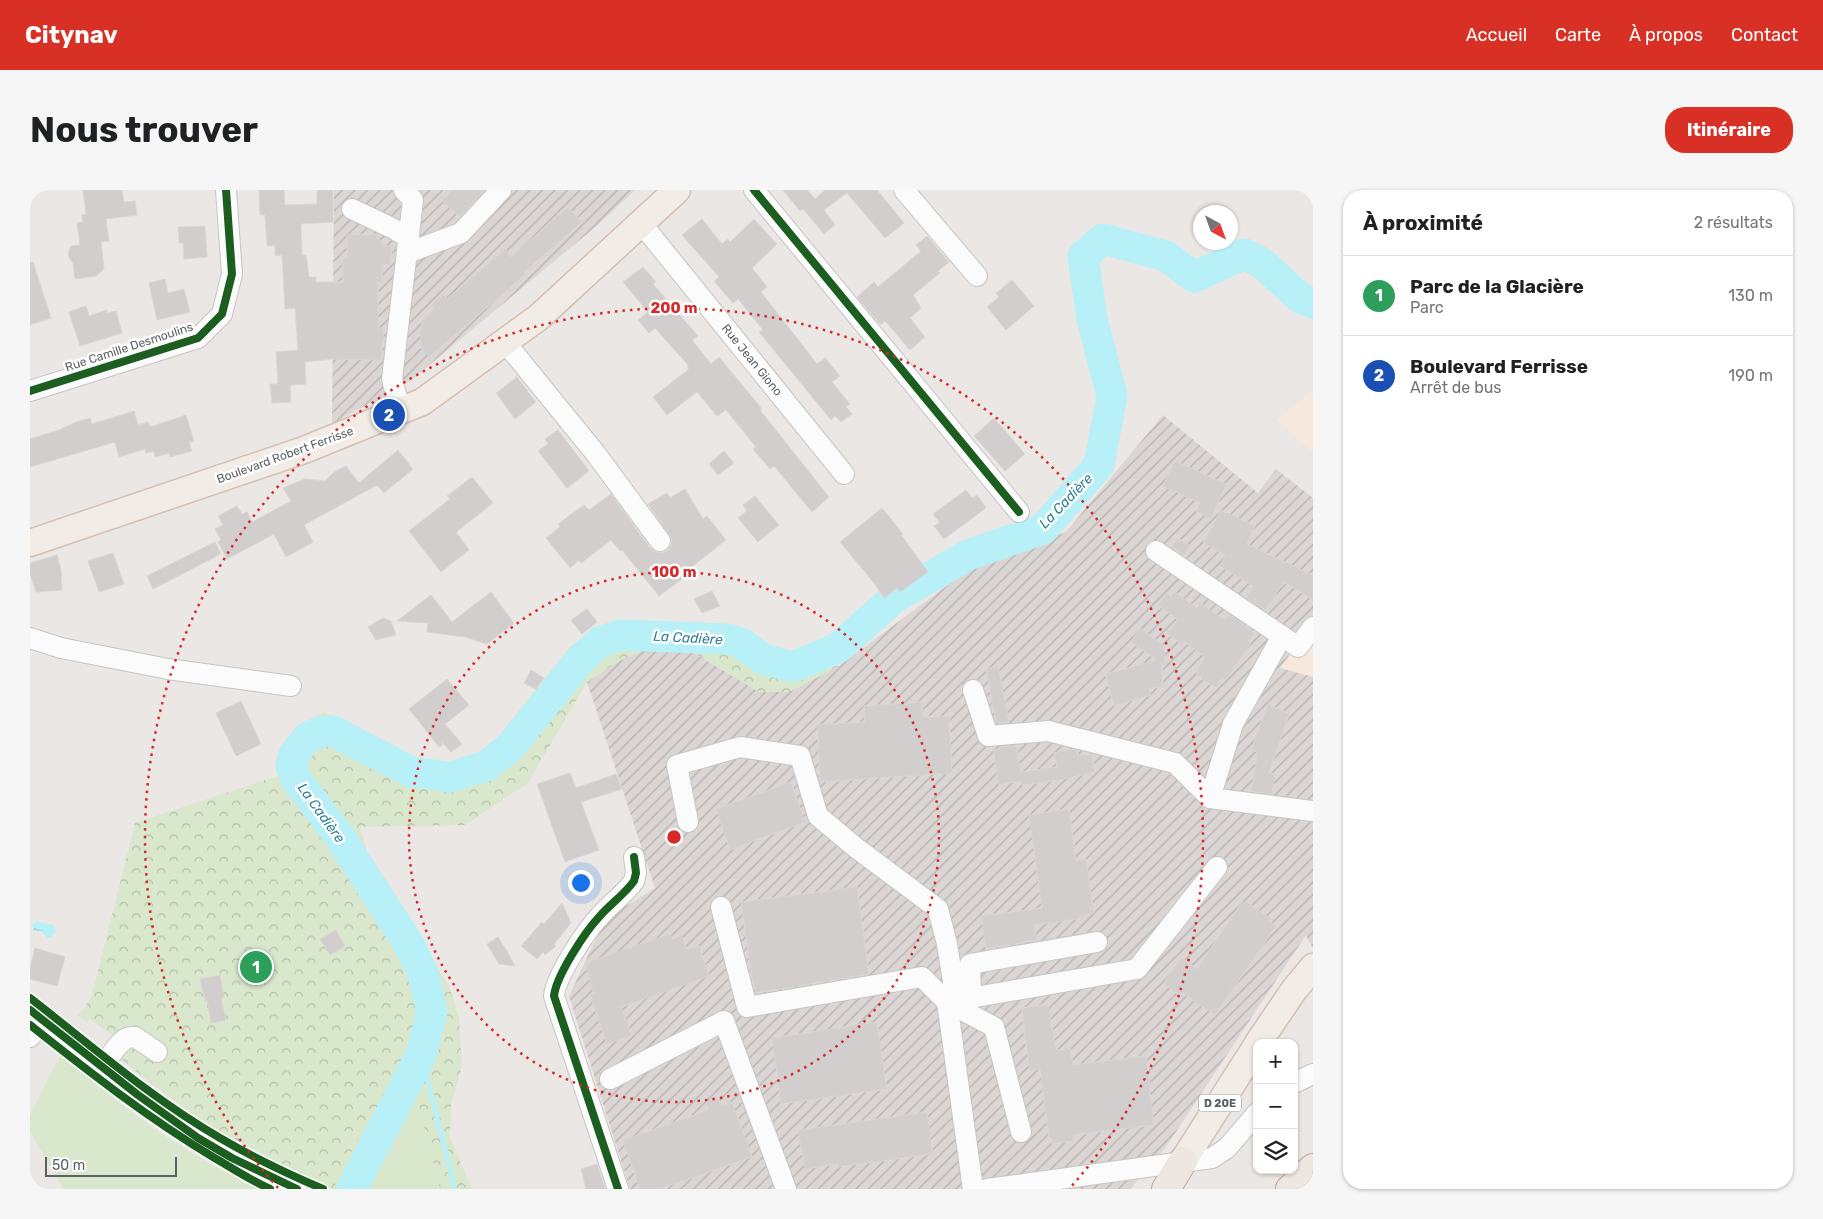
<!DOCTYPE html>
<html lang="fr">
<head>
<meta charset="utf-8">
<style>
  :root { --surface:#fff; --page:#f6f6f6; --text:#202124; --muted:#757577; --line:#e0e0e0; --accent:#d93025 }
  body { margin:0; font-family:Rubik,sans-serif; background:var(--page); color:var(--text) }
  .controls { position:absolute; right:15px; bottom:15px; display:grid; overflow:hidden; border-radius:10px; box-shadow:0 1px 4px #0004 }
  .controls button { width:45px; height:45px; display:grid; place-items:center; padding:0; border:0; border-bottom:1px solid var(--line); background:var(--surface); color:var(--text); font:25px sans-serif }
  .compass { position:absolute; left:1163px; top:15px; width:45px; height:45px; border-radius:50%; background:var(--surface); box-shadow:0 1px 4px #0004; rotate:139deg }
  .scale { position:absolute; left:15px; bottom:12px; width:132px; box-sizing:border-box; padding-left:5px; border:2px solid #5a6164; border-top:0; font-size:14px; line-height:18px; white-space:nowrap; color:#5a6164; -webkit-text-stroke:4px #fff; paint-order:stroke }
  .you { position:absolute; left:550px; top:692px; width:18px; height:18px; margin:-12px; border:4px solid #fff; border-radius:50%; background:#1a73e8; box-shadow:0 0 0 8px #1a73e833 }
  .badge { display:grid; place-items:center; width:32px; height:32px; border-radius:50%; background:var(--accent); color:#fff; font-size:16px; font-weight:700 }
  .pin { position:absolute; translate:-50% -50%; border:2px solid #fff; box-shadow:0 1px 5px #0006 }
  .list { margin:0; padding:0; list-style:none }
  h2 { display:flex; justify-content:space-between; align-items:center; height:65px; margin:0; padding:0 20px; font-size:21px }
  h2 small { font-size:16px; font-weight:400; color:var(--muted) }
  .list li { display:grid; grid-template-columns:32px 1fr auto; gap:15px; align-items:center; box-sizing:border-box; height:80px; padding:0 20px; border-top:1px solid var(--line) }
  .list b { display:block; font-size:19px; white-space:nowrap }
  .list p { margin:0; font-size:16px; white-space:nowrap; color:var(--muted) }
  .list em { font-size:16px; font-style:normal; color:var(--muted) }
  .icon { flex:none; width:28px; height:28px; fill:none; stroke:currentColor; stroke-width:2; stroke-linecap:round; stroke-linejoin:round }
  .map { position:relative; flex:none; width:1283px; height:999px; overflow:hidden; border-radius:20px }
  header { display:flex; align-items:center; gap:30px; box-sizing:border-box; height:70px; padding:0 25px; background:var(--accent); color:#fff }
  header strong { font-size:24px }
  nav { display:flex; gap:28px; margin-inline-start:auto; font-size:18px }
  .intro { display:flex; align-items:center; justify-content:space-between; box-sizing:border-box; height:120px; padding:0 30px }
  h1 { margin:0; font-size:35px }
  .button { padding:12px 22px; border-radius:20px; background:var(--accent); color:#fff; font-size:18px; font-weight:700 }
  main { display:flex; gap:30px; padding:0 30px }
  aside { flex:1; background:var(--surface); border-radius:20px; box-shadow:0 1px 4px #0004 }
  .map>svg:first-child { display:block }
  .commercial { fill:#f6e8dc }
  .industrial { fill:url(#industrial-furrows) }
  .grass { fill:#d9e8cd }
  .forest { fill:url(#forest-crowns) }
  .water { fill:url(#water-ripples) }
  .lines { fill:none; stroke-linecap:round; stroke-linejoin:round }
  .stream { stroke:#b7f0f7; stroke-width:5 }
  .river { stroke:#b7f0f7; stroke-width:31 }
  .building { fill:#d1cecd; stroke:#dad6d4 }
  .minor-casing { stroke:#c5c5c4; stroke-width:22 }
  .major-casing { stroke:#d6bfb0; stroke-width:29 }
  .highway-casing { stroke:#c3a492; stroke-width:30 }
  .minor { stroke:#fcfbfb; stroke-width:20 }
  .major { stroke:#f2ece7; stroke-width:26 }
  .highway { stroke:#eee6e0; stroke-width:28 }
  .cycleway-casing { stroke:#fff; stroke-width:11 }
  .cycleway { stroke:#1b5e20; stroke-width:8 }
  .ring { fill:none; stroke:#d62828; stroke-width:2.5; stroke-dasharray:2.5 5 }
  .labels { text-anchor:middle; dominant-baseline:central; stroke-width:5; stroke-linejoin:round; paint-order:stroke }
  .shield { fill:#fff; stroke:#8c9092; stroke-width:1 }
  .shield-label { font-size:11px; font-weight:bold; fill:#5a6164 }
  .street-label { font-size:12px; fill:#5a6164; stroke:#fff }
  .water-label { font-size:14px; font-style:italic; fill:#2d8095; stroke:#fff }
  .centre { fill:#d62828; stroke:#fff; stroke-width:2.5 }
  .ring-label { font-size:15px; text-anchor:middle; font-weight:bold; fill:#d62828; stroke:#fff; stroke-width:5; stroke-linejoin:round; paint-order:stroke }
</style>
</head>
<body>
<header>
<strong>Citynav</strong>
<nav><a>Accueil</a><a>Carte</a><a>À propos</a><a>Contact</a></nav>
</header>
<div class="intro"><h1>Nous trouver</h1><a class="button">Itinéraire</a></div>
<main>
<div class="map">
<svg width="1283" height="999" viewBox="0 0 1283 999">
  <defs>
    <pattern id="industrial-furrows" width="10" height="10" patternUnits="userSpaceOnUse" patternTransform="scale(1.25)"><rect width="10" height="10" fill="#dbd6d4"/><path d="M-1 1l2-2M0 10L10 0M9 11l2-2" fill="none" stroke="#b5b1b0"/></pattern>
    <pattern id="forest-crowns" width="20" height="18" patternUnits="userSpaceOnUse" patternTransform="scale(1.25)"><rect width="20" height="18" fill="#d9e8cd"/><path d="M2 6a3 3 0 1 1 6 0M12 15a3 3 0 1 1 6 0" fill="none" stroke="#b3bfaa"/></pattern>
    <pattern id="water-ripples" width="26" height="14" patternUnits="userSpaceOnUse" patternTransform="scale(1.25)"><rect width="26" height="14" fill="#b7f0f7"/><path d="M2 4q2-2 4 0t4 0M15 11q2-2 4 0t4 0" fill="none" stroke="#98c6cc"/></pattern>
  </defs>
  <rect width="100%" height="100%" fill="#ebe7e4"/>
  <g class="commercial">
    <polygon points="1283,200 1283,263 1246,230"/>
    <polygon points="1283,432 1283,487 1250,479"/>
  </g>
  <g class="industrial">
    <polygon points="304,0 605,0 569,34 380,191 302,234"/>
    <polygon points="1133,225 1228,303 1246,279 1283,308 1283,432 1250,478 1283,487 1283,759 1276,745 1136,957 1100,999 600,999 539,806 575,729 625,698 557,492 589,471 620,458 661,461 729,502 759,502 809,476 942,377 1036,342"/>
  </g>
  <g class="grass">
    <polygon points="376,864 410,999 306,999 305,991"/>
    <path d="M33 866 40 874H41C73 899 104 926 138 948 167 967 197 984 228 999H33L0 941V925L29 867Z"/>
  </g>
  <path class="forest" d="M700 434 749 469 809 476 759 502H729L661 461 620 458 589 471 557 492 498 593 435 635 330 637 338 665 419 796 429 827 432 875 421 916 420 948 442 999H410L376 865 305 991 306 999H303C262 979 220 959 180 935 148 915 119 892 90 868L98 857 60 829 57 833 47 825 55 818 62 805 105 633 253 584C249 553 268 533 295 522L366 569 446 575 539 458 569 435Z"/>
  <polygon class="water" points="7,731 12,733 23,735 26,741 21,747 17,748 12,741 4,741 2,735"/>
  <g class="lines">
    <polyline class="stream" points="391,865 425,999"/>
    <polyline class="river" points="322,999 391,865 402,822 393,784 380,756 309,646 266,589 261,576 264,564 278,547 293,541 303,541 381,582 420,587 456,576 479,558 552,468 570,452 590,445 698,449 711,453 733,469 763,477 808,458 864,408 938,365 1013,339 1069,275 1082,206 1062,129 1053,66 1073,49 1136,66 1164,87 1215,64 1232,73 1269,107 1283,113"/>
  </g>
  <g class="building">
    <polygon points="53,0 92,0 94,12 105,11 107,25 76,29 79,51 71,52 74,79 66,86 45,89 43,73 39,68 38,62 41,56 50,55 47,33 53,32 52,25 56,24"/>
    <polygon points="229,0 254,0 255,15 287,14 287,0 303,0 303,32 271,34 272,65 276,65 279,87 286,87 286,92 313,92 313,68 317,68 317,45 348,44 348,51 352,51 352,56 362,56 360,75 352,75 352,92 348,92 348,138 354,138 351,170 303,169 275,172 276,194 260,195 261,212 242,213 240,194 248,194 246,162 268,160 265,118 255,119 252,65 245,66 245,55 237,56 235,25 230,25"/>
    <polygon points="422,0 455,0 430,27 412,11"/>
    <polygon points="753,0 777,0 785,9 795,0 847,0 874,33 855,48 817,3 794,20 805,35 794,44 773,19 770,21"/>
    <polygon points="538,17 552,32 494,82 496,84 399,167 391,158 390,154 392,131 405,120 401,115 414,104 417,109 475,59 481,67"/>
    <polygon points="672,29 692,54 698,49 700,52 724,29 747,54 722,78 737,97 731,102 787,174 795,168 810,186 802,192 820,214 816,217 822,224 811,232 805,226 801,230 729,142 733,140 708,109 703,113 684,91 689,87 652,45"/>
    <polygon points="175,36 177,67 154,69 153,53 149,53 148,37"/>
    <polygon points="897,46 919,72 908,81 910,83 883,105 891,118 880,128 895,147 880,160 855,131 851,135 827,107 844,92 848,97 891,61 886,55"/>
    <polygon points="3,72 21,128 0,135 0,73"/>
    <polygon points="613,77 626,92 623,94 668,146 662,150 681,174 689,167 732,219 730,220 799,307 782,322 744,276 740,279 723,259 726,257 696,220 687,226 667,202 637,225 623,207 659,179 657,177 659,176 625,138 619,143 608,130 618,122 593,92"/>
    <polygon points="135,89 138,103 154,99 160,122 127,130 119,93"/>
    <polygon points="982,90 1004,116 976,140 957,117 969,107 966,103"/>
    <polygon points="56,116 59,126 77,120 77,123 86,121 92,143 50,156 39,122"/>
    <polygon points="487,187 506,212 485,229 466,203"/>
    <polygon points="104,221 108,235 118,232 120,237 156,225 164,251 159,252 162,261 140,267 139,263 125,267 124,261 116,263 115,259 89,267 85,252 0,277 0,249 32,239 32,238 43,234 43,233 60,228 62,234"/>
    <polygon points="964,228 995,264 975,281 944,246"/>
    <polygon points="528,240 559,281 537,298 508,261 518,254 515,249"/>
    <polygon points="368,260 383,279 354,303 347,295 274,335 283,352 256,367 244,344 197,369 188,352 191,350 185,339 193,335 188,326 207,316 212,324 217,322 222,332 261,311 253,298 275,289 295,291 304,282 316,276 329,293"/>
    <polygon points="694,261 704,273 688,285 679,274"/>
    <polygon points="1145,271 1196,294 1181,329 1166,321 1170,313 1133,296"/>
    <polygon points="442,287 463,313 426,342 439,360 411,382 379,341 420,309 417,306"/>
    <polygon points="655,299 673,329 677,326 696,350 650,386 652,389 629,406 592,360 590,361 581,350 551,373 549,370 540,378 516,348 530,337 528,334 554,315 559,320 581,304 620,358 626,362 632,363 637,361 641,356 642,349 618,314 637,303 640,308"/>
    <polygon points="936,300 942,308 947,305 956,318 914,349 904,336 910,333 903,324"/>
    <polygon points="725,306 749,335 728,352 708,328 717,321 713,315"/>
    <polygon points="852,318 873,344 871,345 898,382 870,402 867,398 854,408 844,393 810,352"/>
    <polygon points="1191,320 1225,336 1217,354 1283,385 1283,410 1254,392 1235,420 1216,408 1223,396 1190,376 1196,365 1173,353"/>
    <polygon points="1148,348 1160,356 1154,366 1142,357"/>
    <polygon points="185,352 191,364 123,399 117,386"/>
    <polygon points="83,363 94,394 69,402 58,371"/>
    <polygon points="27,365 31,380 32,400 6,402 0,383 0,373"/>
    <polygon points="682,401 690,416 672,423 664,409"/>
    <polygon points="461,402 484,433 457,454 435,447 397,442 398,433 367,431 401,405 422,432"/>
    <polygon points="1136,403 1143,408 1146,403 1167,418 1170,413 1195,430 1199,424 1225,443 1218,451 1221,453 1195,491 1192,489 1186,498 1167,485 1167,480 1175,467 1154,451 1152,454 1137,444 1148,430 1128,415"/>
    <polygon points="557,419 567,432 552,444 541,430"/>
    <polygon points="353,428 361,431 366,445 346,450 338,437"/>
    <polygon points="1110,438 1134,456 1135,476 1132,473 1133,497 1119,498 1121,505 1084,516 1075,484 1127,470 1101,452"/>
    <polygon points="968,476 979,532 966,533 956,479"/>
    <polygon points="501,480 514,488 506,499 494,493"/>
    <polygon points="417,489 439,515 415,534 432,554 421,562 411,551 413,555 409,557 379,519"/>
    <polygon points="211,511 231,554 206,566 186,523"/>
    <polygon points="892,512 893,527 919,526 922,583 790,592 787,535 835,532 834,516"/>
    <polygon points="1238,514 1259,524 1239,583 1245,584 1242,604 1221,601 1228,562 1221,560"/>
    <polygon points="983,556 986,557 991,582 1027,577 1024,563 1041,559 1048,561 1049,566 1061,564 1065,582 1030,590 992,595 991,591 969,595 963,560 970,559 969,557"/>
    <polygon points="540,583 546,598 586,584 592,599 551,612 569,660 535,672 507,594"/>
    <polygon points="761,592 775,632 700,660 686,619"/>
    <polygon points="1039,619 1046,671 1056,669 1064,723 1054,725 1054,728 1004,735 1007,750 956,759 951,726 1012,718 999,625"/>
    <polygon points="827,697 839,784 726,803 722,788 711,712"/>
    <polygon points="1216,711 1240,729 1239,731 1246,736 1185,825 1151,802 1149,805 1133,794 1151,768 1167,779 1212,712 1214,714"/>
    <polygon points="532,713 541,733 524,754 526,756 515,765 513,762 507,769 491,756 512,732 514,734"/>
    <polygon points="306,740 315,756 300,765 290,749"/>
    <polygon points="640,744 642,749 652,745 657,760 669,756 679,786 591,817 602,846 577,854 560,804 564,803 556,777 561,771"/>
    <polygon points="468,747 477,761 485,776 469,774 457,754"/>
    <polygon points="5,758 35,767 27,796 0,789 0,778"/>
    <polygon points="190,785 194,807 191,808 196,830 181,833 177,810 175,811 170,789"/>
    <polygon points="1018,814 1026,860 1040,858 1043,875 1116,866 1124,935 1043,945 1044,951 1022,954 1021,948 1019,948 1010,879 1000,881 994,843 995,843 992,818"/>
    <polygon points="847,832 857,899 751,914 742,848"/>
    <polygon points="688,908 692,915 702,912 722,967 630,999 610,999 593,950 679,920 676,912"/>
    <polygon points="897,922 903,964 808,977 807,974 775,979 768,940"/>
    <polygon points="567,974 575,999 556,999 551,979"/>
  </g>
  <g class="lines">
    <g class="minor-casing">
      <g id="minor">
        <polyline points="724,0 989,322"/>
        <polyline points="874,0 947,86"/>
        <polyline points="322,19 362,38 379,48"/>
        <polyline points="611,33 814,284"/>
        <polyline points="377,63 431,43 471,0"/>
        <polyline points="475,152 566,264 630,351"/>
        <polyline points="0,201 168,148 192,124 202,84 196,0"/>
        <polyline points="370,220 362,189 383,10 374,0"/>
        <polyline points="1126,361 1252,446 1203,534 1180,608"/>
        <polyline points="1252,446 1268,457 1283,437"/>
        <polyline points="0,448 31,458 138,479 261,496"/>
        <polyline points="943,500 958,546 1018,541 1145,573 1180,608 1283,621"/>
        <polyline points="658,632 647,575 710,557 770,566 788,626 825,657 908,719 917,754 926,810"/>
        <polyline points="691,717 717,817 892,787 917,812 964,837 991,942"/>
        <polyline points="941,807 940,774 1067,752"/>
        <polyline points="0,820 108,905 168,948 202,968 267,999"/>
        <polyline points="0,847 14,831"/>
        <path d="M73 878C80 867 90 845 105 847L127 862"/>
        <polyline points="580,889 694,831 756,999"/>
        <polyline points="1264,893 1283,884"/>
        <path d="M588 999 524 806C526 786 555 742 569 727 580 714 594 705 604 691L606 683 604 667"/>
        <polyline points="943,999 917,812 1107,779 1187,677"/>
        <polyline points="957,999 1182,968 1197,958 1227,923"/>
      </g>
    </g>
    <g class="major-casing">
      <g id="major">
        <polyline points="0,353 274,260 392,212 509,127 647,0"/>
        <polyline points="1228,853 1264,800 1283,777"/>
        <polyline points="1153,971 1227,855"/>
      </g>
    </g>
    <g class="highway-casing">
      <g id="highway">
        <polyline points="1136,999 1153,971"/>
        <polyline points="1260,999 1283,978"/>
      </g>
    </g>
    <use href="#minor" class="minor"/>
    <use href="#major" class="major"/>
    <use href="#highway" class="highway"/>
    <g class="cycleway-casing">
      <g id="cycleway">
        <polyline points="724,0 989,322"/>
        <polyline points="0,201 168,148 192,124 202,84 196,0"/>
        <path d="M0 808C62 856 122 909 190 948 224 968 258 984 293 999"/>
        <polyline points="0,820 108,905 168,948 202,968 267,999"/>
        <path d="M0 835C59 882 118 928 183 967 202 978 220 990 240 999"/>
        <path d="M588 999 524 806C526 786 555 742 569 727 580 714 594 705 604 691L606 683 604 667"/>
      </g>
    </g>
    <use href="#cycleway" class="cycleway"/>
  </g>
  <g class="ring">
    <circle cx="644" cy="647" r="265"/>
    <path d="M248 998A529 529 0 1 1 1040 998"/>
  </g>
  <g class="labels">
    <rect class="shield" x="1169" y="904.5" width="42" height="17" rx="4"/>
    <g class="shield-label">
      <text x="1190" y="913">D 20E</text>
    </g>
    <g class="street-label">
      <text transform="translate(99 157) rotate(-18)">Rue Camille Desmoulins</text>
      <text transform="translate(722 170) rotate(51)">Rue Jean Giono</text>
      <text transform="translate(255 265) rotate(-20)">Boulevard Robert Ferrisse</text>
    </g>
    <g class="water-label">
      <text transform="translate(1036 311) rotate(-46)">La Cadière</text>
      <text transform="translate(658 448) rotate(3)">La Cadière</text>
      <text transform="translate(291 623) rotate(54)">La Cadière</text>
    </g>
  </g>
  <circle cx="644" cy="647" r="8" class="centre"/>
  <g class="ring-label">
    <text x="644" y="123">200 m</text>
    <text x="644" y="387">100 m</text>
  </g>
</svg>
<div class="controls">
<button>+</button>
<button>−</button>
<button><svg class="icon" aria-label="layers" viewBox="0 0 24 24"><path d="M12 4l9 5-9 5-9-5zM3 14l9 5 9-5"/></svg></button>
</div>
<svg class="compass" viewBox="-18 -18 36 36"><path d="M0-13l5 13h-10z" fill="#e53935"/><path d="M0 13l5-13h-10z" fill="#757577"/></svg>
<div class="scale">50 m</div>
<div class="you"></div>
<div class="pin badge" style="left:226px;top:777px;background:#2e9e5b">1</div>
<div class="pin badge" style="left:359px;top:225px;background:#1a4fb4">2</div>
</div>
<aside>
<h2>À proximité<small>2 résultats</small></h2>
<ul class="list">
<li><span class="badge" style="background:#2e9e5b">1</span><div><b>Parc de la Glacière</b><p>Parc</p></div><em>130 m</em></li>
<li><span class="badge" style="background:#1a4fb4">2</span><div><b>Boulevard Ferrisse</b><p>Arrêt de bus</p></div><em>190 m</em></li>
</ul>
</aside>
</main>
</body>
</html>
